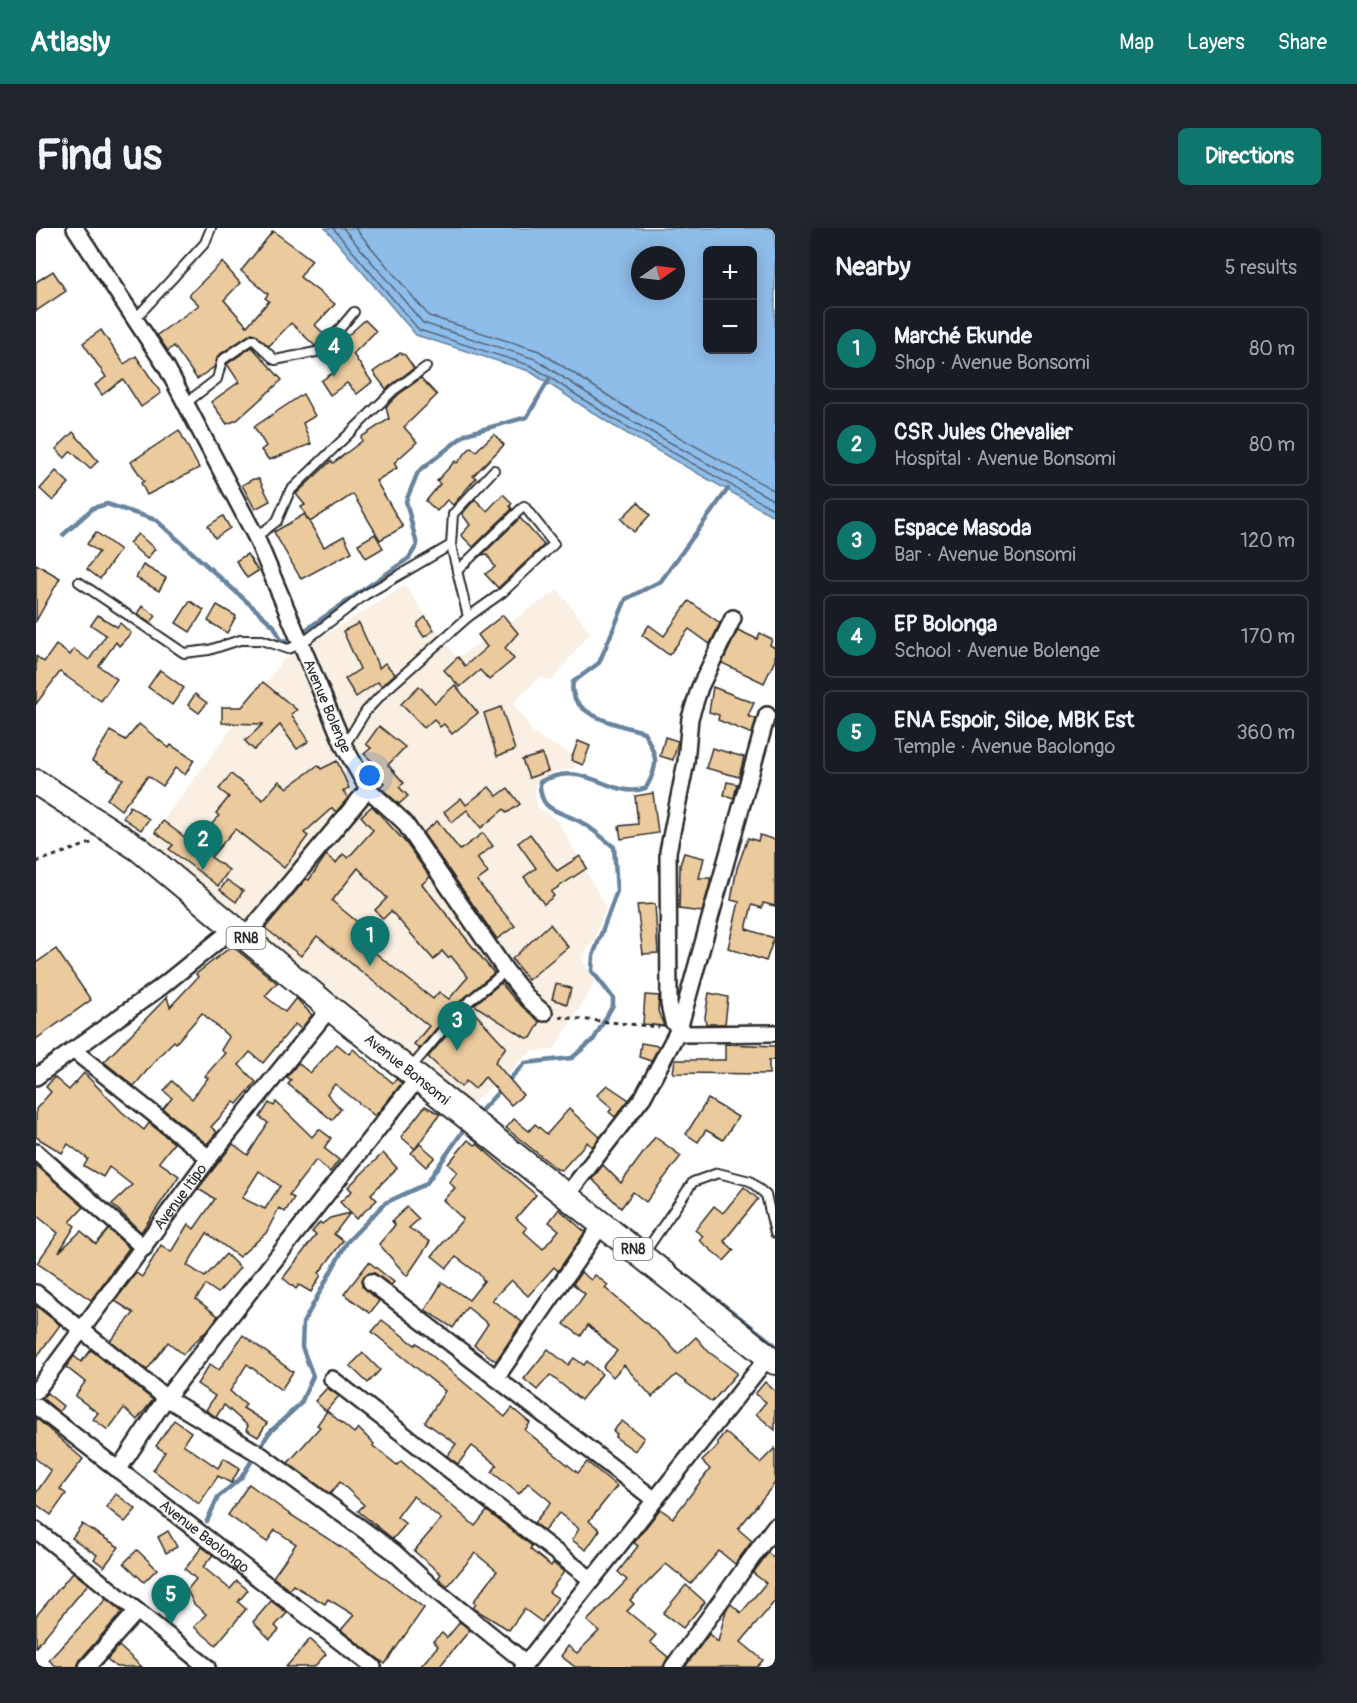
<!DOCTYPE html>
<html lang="en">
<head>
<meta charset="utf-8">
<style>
  :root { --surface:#171b24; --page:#20242c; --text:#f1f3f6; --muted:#9ea1a6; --line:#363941; --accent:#0f766e }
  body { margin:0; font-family:Pangolin,sans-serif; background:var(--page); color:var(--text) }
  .controls { position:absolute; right:18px; top:18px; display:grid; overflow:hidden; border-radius:9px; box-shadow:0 3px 15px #0003 }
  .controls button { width:54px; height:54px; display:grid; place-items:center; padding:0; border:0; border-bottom:2px solid var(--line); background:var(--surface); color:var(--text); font:30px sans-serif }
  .compass { position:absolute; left:595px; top:18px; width:54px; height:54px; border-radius:50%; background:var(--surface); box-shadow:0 3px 15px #0003; rotate:76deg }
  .you { position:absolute; left:334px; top:548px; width:21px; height:21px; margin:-15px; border:4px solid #fff; border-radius:50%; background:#1a73e8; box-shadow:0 0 0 9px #1a73e833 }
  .badge { display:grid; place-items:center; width:39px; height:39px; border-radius:50%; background:var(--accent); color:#fff; font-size:20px; font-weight:700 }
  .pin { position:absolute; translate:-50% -50px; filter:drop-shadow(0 2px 3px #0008) }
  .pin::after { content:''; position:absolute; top:32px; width:21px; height:18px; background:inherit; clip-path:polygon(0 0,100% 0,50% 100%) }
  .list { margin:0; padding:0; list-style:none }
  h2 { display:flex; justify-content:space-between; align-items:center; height:78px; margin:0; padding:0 24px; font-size:26px }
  h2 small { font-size:20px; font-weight:400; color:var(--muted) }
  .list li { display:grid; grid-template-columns:39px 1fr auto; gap:18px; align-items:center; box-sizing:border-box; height:84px; margin:0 12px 12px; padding:0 12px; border:2px solid var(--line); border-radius:9px }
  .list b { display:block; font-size:22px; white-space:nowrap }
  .list p { margin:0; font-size:20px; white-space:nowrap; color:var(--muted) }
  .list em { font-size:20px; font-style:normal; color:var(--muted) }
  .map { position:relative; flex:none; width:739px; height:1439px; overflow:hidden; border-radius:9px }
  header { display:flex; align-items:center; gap:36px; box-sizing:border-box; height:84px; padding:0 30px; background:var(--accent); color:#fff }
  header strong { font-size:28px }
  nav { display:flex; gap:33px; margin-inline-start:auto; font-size:21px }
  .intro { display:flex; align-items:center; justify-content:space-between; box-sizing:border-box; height:144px; padding:0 36px }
  h1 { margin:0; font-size:42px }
  .button { padding:15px 27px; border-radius:9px; background:var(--accent); color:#fff; font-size:21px; font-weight:700 }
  main { display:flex; gap:36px; padding:0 36px }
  aside { flex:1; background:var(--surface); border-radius:9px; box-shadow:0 3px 15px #0003 }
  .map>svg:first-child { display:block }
  .built { fill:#f9efe2 }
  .water { fill:#8fbde9; stroke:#67839d; stroke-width:1.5; fill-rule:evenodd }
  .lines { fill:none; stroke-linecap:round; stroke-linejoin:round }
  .shore { stroke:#536577; stroke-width:1.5 }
  .stream { stroke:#67839d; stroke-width:4.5 }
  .building { fill:#ebca9d; stroke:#2b2b2b; stroke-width:1.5; fill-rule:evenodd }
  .lane-casing { stroke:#2b2b2b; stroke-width:12 }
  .street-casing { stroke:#2b2b2b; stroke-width:20 }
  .primary-casing { stroke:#2b2b2b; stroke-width:28 }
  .path { stroke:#2b2b2b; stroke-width:3; stroke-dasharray:4.5 4.5; stroke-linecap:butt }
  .lane { stroke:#fff; stroke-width:8 }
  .street { stroke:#fff; stroke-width:15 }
  .primary { stroke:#fff; stroke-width:24 }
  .labels { text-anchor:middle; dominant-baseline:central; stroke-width:4.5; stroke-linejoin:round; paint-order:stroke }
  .shield { fill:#fff; stroke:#6b6b6b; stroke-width:1.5 }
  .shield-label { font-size:14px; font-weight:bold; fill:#2b2b2b }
  .street-label { font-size:15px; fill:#2b2b2b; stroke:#fff }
</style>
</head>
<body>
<header>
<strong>Atlasly</strong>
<nav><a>Map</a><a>Layers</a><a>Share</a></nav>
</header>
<div class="intro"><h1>Find us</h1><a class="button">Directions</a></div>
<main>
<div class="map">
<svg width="739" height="1439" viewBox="0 0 739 1439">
  <rect width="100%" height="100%" fill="#fff"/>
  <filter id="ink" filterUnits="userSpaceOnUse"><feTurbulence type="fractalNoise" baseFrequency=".0167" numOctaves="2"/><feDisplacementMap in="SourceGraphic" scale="12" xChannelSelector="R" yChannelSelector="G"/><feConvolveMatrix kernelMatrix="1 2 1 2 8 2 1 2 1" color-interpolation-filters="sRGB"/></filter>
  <g filter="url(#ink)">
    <polygon class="built" points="369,358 421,430 522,362 554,404 516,453 504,449 477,475 499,507 542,530 538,541 519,543 499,556 500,577 523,595 570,679 558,713 545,729 559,754 518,822 496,823 435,877 108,618 246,433"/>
    <path class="water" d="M289 0H739V289L576 197 493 143 380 107ZM672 22H716V122H672ZM604 27H640V63H604Z"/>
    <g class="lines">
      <g class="shore">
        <polyline points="297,0 383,102 496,138 579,192 739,282"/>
        <polyline points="307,0 387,95 499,131 583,186 739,273"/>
        <polyline points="319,0 393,88 503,123 588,178 739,263"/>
      </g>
      <g class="stream">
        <polyline points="27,307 57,280 71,276 120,292 238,398 245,412 254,413 258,410"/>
        <polyline points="265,405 373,330 381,317 370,273 382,244 430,206 491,189 514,150"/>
        <path d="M471 854 489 835 536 830 558 811 577 777V770L556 743 557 728 581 663 578 619C567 610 556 600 543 593 522 582 503 584 504 554 550 529 575 573 610 560 624 535 621 529 608 504 585 497 530 488 537 454L563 435 590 371 625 353 692 261"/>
        <polyline points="441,887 466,860"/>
        <polyline points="599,1008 739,1117"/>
        <polyline points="171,1293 182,1269 205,1250 233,1205 265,1175 277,1148 266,1119 267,1095 311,1014 349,975 390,956 431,897"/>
      </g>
    </g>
    <g class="building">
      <polygon points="237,3 276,32 264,49 299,76 279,97 290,108 279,118 255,95 233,118 216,105 183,127 178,139 161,151 138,118 132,123 121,107 163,77 153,67 186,34 204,55 188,72 211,98 233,73 229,70 232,66 205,43"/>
      <polygon points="17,43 30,63 0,83 0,54"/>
      <polygon points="329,92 340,103 317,126 336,154 321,166 311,155 294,167 285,153 301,142 290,127"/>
      <polygon points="65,102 88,136 100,128 125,165 105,179 87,151 66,167 59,157 70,149 47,115"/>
      <polygon points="216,119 246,152 201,192 191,196 175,174 203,154 191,136"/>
      <polygon points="364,125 369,127 378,140 350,161 337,144"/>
      <polygon points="385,150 401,167 368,199 381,214 358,235 361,240 340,253 367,299 344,312 317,266 274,294 269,287 288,319 308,308 316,324 265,351 238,304 269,286 265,279 269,277 260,266 295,233 297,235 326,213 325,209 353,191 350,179 362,167"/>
      <polygon points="267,166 279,188 267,195 275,216 233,232 225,222 230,218 218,199"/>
      <polygon points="143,202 163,240 111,267 105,255 108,253 95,234"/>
      <polygon points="37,204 62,233 54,241 35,223 29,230 20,221"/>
      <polygon points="458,206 468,217 437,248 440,250 417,277 411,272 401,283 390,273 404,256 401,253 419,233 421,235 435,219 440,223"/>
      <polygon points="20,243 33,255 17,273 4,261"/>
      <polygon points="217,251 223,251 234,273 219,281 206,257"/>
      <polygon points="467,266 476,275 474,278 476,281 437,319 425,307 434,297 426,286 439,271 451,283"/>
      <polygon points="602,274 614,287 598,304 585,291"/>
      <polygon points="187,288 194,300 179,310 172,298"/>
      <polygon points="484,290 508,317 462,360 449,346 459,339 451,326 446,327"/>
      <polygon points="60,304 84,322 64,351 51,341 63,324 51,316"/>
      <polygon points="102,306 119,321 111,331 93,315"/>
      <polygon points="339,306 347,320 330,330 322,316"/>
      <polygon points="211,326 222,343 211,350 200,333"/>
      <polygon points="0,336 24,350 0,393"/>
      <polygon points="107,337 130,350 123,363 100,350"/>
      <polygon points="154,373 168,382 154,404 140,395"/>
      <polygon points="653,373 684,395 674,416 653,401 633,427 606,407 613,397 628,408"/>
      <polygon points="181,377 200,388 191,405 172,393"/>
      <polygon points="106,378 120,388 114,395 101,386"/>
      <polygon points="62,387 81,399 84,395 95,405 83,418 80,414 63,438 81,451 65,473 24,444 0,476 0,428 8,434 20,417 34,427 38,421 53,432 70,407 55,397"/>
      <polygon points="467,387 482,405 469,420 478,431 453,452 444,442 424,459 408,442 422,429 429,438 451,419 442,407"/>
      <polygon points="389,389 398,402 388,409 382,400 382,395"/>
      <polygon points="323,395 343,440 349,435 359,446 345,458 342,454 320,469 309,451 324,441 307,403"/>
      <polygon points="702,402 721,411 724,405 736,411 734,417 739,420 739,432 728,455 686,435"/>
      <polygon points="124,442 148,460 136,477 112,459"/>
      <polygon points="227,454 261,482 255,486 273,513 261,521 244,497 218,522 209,513 227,496 186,495 186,479 206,479"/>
      <polygon points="419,457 442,485 416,506 408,496 404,499 398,491 388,500 365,476 383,458 399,475"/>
      <polygon points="677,459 718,475 712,488 720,491 716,506 682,492 683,487 673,484"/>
      <polygon points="159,466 171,475 163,485 152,477"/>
      <polygon points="465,479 479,522 461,528 448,485"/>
      <polygon points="103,496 133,520 135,517 158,532 149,547 139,540 127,558 112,548 85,582 71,571 87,551 56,533 74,503 90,512"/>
      <polygon points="343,498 369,519 352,537 368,555 363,559 372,568 363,576 344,559 348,555 332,539 337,534 328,526 335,520 330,516"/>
      <polygon points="629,509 642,513 637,532 624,528"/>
      <polygon points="542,513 554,518 547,537 535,532"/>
      <polygon points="676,520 708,529 703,549 670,540"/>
      <polygon points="506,526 512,543 493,550 486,532"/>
      <polygon points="301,533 313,560 307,563 312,570 300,584 296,580 268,605 272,608 248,640 199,601 175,629 193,642 182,658 133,621 137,617 119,604 127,593 158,616 183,588 180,585 193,569 183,561 195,546 227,572 243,553 251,560 282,537 285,541"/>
      <polygon points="691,554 701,556 698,570 688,567"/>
      <polygon points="453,559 461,568 472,560 484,576 471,585 468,581 445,600 431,582 416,594 408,584 425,570 430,577"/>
      <polygon points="617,565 622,605 585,611 583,598 602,596 599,568"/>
      <polygon points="94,578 113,591 105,602 87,590"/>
      <path d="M336 578 370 615 394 649 386 656 458 745 422 775 383 821 378 816 393 798 281 708 265 728 229 700 270 651 273 652 290 627 300 635 307 626 312 630 337 602 325 588ZM322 640 351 670 339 682 347 691 355 683 398 732 406 723 412 730 415 728 432 749 413 771 403 764 397 771 323 712 331 702 296 673Z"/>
      <polygon points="401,593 424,622 447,605 457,618 441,630 452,645 441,653 479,698 461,711 387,605"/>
      <polygon points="494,606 521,643 544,628 551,640 515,664 518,668 508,676 488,649 500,640 482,615"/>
      <polygon points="724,607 739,612 739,678 727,675 726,680 716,677 710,701 738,710 730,733 692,720 703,674 695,672 701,640 712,610 722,613"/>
      <polygon points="648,625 668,630 663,650 674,650 674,655 666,684 643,681 644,637"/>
      <polygon points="191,652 207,663 200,674 184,662"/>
      <polygon points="619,676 622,725 607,726 601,677"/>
      <polygon points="514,696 532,719 492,752 476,731"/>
      <polygon points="196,718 241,755 229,768 249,784 260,770 276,787 265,801 259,796 227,835 214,824 203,837 220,854 201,876 198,874 175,899 181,904 171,916 127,881 136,870 128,863 136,853 156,871 172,850 169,848 189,825 185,822 193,809 166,785 140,815 138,813 125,826 98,858 68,834 131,769 134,779 162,749 160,746"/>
      <polygon points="20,721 55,772 0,811 0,735"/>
      <polygon points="465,755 480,773 504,794 495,810 490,810 438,777"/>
      <polygon points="520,756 535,760 531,776 516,771"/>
      <polygon points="673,765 692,769 689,796 670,796 669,789"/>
      <polygon points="609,767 623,768 622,783 628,798 607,796"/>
      <polygon points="434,780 470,819 459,834 487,867 475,877 449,849 439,861 430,853 425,859 392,829"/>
      <polygon points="605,815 623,818 615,833 603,829"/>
      <polygon points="301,816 313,826 317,821 357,855 360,851 366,855 339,888 299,856 291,866 305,881 296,892 252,856 255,852 251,849 262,835 274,845"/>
      <polygon points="689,816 739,818 739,832 733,832 733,846 637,845 639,832 689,832"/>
      <polygon points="48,845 86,884 108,902 113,895 138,915 123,934 143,948 105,1004 76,976 96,957 73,939 67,949 48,938 52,931 32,916 26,925 0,909 0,881 15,864 10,859 18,849 33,862"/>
      <polygon points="571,857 593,872 579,889 573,884 576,880 561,867"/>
      <polygon points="672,871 702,889 687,912 670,902 662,914 650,906"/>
      <path d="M240 874 276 909 283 901 295 910 288 920 303 932 294 944 280 932 253 967 258 970 249 984 243 980 230 1005 203 1029 171 1005 151 1037 169 1049 190 1026 204 1040 182 1065 170 1057 160 1071 182 1088 174 1099 147 1126 132 1114 111 1142 74 1113 98 1085 79 1073 100 1045 106 1049 125 1017 135 1024 152 996 158 1001 179 971 162 961 197 916 212 927 232 895 224 889 233 875 238 878ZM223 943 244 958 229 981 206 970Z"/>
      <polygon points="389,878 404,886 379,921 365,909"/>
      <polygon points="533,881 564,909 556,919 551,914 526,942 521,941 470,900 478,891 493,903 499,896 511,906"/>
      <polygon points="619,909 645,928 610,974 597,964 585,980 556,951 567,937 585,955"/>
      <polygon points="432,912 439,917 441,916 500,967 480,990 491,1000 488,1004 507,1021 523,1002 513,994 523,981 549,1004 522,1043 518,1039 492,1068 475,1052 456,1072 486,1094 460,1133 438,1117 452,1096 431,1079 417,1100 389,1082 406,1054 433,1072 448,1053 443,1046 420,1029 411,1040 396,1028 427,991 407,972 419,960 413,954 421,944 412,936"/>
      <polygon points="384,916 399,929 390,939 375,925"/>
      <polygon points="347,925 361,940 335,966 341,972 320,991 304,974 316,963 312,959"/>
      <polygon points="0,937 48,979 34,994 39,998 23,1024 45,1003 60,1016 73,1001 93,1020 55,1072 1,1035 22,1005 0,987"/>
      <polygon points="708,959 722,971 688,1013 698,1022 688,1033 663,1012 667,1008 659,1002 678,978 687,985"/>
      <polygon points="371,979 383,991 373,1000 394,1014 371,1048 343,1016 359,997 356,993"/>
      <polygon points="314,985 298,1006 307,1013 283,1045 285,1047 275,1064 263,1057 260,1061 247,1050 280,1007 276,1004 284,994 286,996 294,990"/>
      <polygon points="333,1034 358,1054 355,1057 337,1044 328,1048 326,1058 343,1073 334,1085 308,1066"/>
      <polygon points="545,1044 555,1052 559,1047 572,1057 569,1060 630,1112 642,1126 660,1109 673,1124 701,1145 676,1174 640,1147 616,1169 588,1137 577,1149 567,1139 581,1123 552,1097 545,1108 528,1096 549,1066 537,1056"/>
      <polygon points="0,1078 24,1097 0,1130"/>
      <polygon points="346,1092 379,1117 381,1115 469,1189 476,1180 494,1195 489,1202 542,1245 551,1234 581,1258 553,1293 564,1302 550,1322 536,1312 543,1301 523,1285 508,1303 498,1295 515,1274 492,1255 483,1266 456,1244 461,1237 436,1218 422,1236 411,1228 420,1216 389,1194 409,1163 336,1104"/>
      <polygon points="207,1107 257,1144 245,1162 211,1136 194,1163 210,1177 207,1180 231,1195 222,1209 210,1202 212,1198 188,1177 180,1189 170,1182 179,1168 161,1156 174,1136 183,1142"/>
      <polygon points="512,1121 532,1137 538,1130 548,1137 551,1133 566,1146 545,1172 514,1147 501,1162 488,1151"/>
      <polygon points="55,1122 117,1172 101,1192 88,1180 72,1202 57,1191 62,1185 39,1168 49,1154 30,1139 38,1128 45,1134"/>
      <polygon points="327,1125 344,1142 332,1155 314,1138"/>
      <polygon points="729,1154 739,1163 739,1202 720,1186 730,1174 719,1166"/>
      <polygon points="291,1160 303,1168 290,1183 279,1173"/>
      <polygon points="11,1165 27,1178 23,1184 6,1170"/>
      <polygon points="291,1183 318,1205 322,1200 338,1216 337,1218 361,1237 365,1233 439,1298 451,1283 496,1318 494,1321 515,1338 517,1335 528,1344 513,1364 522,1370 506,1394 488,1381 473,1402 437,1380 440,1376 437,1374 461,1343 439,1325 412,1358 402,1350 405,1346 378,1323 405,1291 377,1268 361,1289 370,1296 357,1311 322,1283 328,1277 304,1254 294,1266 252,1235 284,1199 281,1197"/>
      <polygon points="0,1190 47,1231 24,1261 30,1266 15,1287 0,1276 0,1265 15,1243 0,1231"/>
      <polygon points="138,1192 155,1204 147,1216 182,1240 188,1230 204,1240 195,1255 182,1248 163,1276 117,1242 129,1224 120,1218"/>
      <polygon points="586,1193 608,1210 599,1223 579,1209 581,1206 577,1203"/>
      <polygon points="689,1204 724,1235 739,1220 739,1255 702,1301 716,1313 699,1336 683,1323 655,1356 630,1336 594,1372 598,1376 591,1383 620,1407 614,1414 632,1429 627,1439 539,1439 525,1428 532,1418 541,1425 563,1403 551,1393 591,1352 582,1344 602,1318 598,1315 624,1281 637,1290 674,1241 666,1233 682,1218 682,1213"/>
      <polygon points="213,1256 252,1285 322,1330 388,1380 349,1436 305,1402 318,1387 292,1371 289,1376 257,1357 253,1362 237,1349 260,1316 239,1302 231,1314 192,1287"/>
      <polygon points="80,1266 100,1281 89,1294 70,1279"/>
      <polygon points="46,1296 83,1319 68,1339 58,1331 61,1327 36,1310"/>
      <polygon points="132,1303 141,1319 130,1325 122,1309"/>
      <polygon points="166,1319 177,1327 167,1339 194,1361 201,1353 212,1362 202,1374 210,1381 180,1417 158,1399 170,1386 158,1376 151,1362 160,1351 149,1341"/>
      <polygon points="101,1322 121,1341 108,1354 88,1335"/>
      <polygon points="732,1325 739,1331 739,1373 705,1414 727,1432 721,1439 649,1439 673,1406 682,1414 690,1382 695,1376 705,1385 730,1355 717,1345"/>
      <polygon points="37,1344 52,1356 0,1419 0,1388"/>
      <polygon points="650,1357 669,1374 647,1400 627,1385"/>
      <polygon points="135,1364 145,1372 145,1377 138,1386 126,1375"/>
      <polygon points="70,1371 86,1384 44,1432 41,1439 20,1439 13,1432"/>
      <polygon points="235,1373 251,1385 239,1398 243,1402 234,1411 217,1394"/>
      <polygon points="424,1394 434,1402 403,1439 384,1439 402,1418 397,1413 406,1405 411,1410"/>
      <polygon points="274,1411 290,1426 278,1439 250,1439"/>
      <polygon points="83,1418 106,1439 80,1439 71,1431"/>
    </g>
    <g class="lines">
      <g class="lane-casing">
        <g id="lane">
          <polyline points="99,91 169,15 175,0"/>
          <polyline points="150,175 181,151 186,132 217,111 239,132 285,123 318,84"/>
          <polyline points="220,309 241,293 254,263 358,162 390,139"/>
          <polyline points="415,317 432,389"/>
          <polyline points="43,354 148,425 173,422 204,412 226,412 252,421 265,416 329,367 415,317 417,286 458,242"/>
          <polyline points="308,518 330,483 349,463 432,389 467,364 518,316 488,278 421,343"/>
          <polyline points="374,841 426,779 470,743"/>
          <polyline points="607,1027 657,954 682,945 714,953 730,967 739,1005"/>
        </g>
      </g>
      <g class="street-casing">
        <g id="street">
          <path id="s1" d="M39 0 131 140 220 309 308 518 332 561 368 594 470 743 494 773 508 785"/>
          <polyline points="697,390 664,459 654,490 650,534 632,624 633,776 637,794 651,806 739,805"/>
          <polyline points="209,709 332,561"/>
          <polyline points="37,822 173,930"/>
          <polyline points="0,849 125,759 198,700"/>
          <polyline points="0,924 108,1020"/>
          <polyline points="530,968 607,869 643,801 731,487"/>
          <polyline points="335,1054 619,1272"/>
          <polyline points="0,1065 130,1170 225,1227 358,1324 397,1360 490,1435"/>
          <polyline points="460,1150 566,996"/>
          <polyline points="296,1151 556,1352"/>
          <path id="s2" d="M0 1163 173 930 294 780"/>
          <path id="s3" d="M0 1178 337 1439"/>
          <polyline points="82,1242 130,1170 382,850"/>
          <polyline points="0,1302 171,1439"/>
          <polyline points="51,1439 101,1383"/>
          <polyline points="487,1439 732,1129"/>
          <polyline points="637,1439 739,1298"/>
        </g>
      </g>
      <g class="primary-casing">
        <g id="primary">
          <path id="s4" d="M0 554 103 621 294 780 739 1134"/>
        </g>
      </g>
      <g class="path">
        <polyline points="0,634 58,614"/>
        <polyline points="523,789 623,799"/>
      </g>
      <use href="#lane" class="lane"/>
      <use href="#street" class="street"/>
      <use href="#primary" class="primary"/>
    </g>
  </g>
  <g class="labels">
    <g class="shield">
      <rect x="190.5" y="699" width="39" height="22" rx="4.5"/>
      <rect x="577.5" y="1010" width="39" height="22" rx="4.5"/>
    </g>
    <g class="shield-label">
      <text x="210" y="710">RN8</text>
      <text x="597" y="1021">RN8</text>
    </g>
    <g class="street-label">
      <text stroke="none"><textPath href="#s1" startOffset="542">Avenue Bolenge</textPath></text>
      <text stroke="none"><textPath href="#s4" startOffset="470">Avenue Bonsomi</textPath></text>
      <text stroke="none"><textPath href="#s2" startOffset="242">Avenue Itipo</textPath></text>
      <text stroke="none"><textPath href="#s3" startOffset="213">Avenue Baolongo</textPath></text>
    </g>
  </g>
</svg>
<div class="controls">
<button>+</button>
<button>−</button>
</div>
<svg class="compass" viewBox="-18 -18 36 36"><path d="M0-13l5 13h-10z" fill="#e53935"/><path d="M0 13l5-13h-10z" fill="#9ea1a6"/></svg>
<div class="you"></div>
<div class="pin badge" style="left:334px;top:738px">1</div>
<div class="pin badge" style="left:167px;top:642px">2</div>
<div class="pin badge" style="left:421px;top:823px">3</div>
<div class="pin badge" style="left:298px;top:149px">4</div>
<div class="pin badge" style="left:135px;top:1397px">5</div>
</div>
<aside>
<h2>Nearby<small>5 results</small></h2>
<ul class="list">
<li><span class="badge">1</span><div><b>Marché Ekunde</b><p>Shop · Avenue Bonsomi</p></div><em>80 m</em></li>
<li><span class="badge">2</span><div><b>CSR Jules Chevalier</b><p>Hospital · Avenue Bonsomi</p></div><em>80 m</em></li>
<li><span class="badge">3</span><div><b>Espace Masoda</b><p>Bar · Avenue Bonsomi</p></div><em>120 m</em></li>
<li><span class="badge">4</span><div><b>EP Bolonga</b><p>School · Avenue Bolenge</p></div><em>170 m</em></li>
<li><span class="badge">5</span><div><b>ENA Espoir, Siloe, MBK Est</b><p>Temple · Avenue Baolongo</p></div><em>360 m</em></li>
</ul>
</aside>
</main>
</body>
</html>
